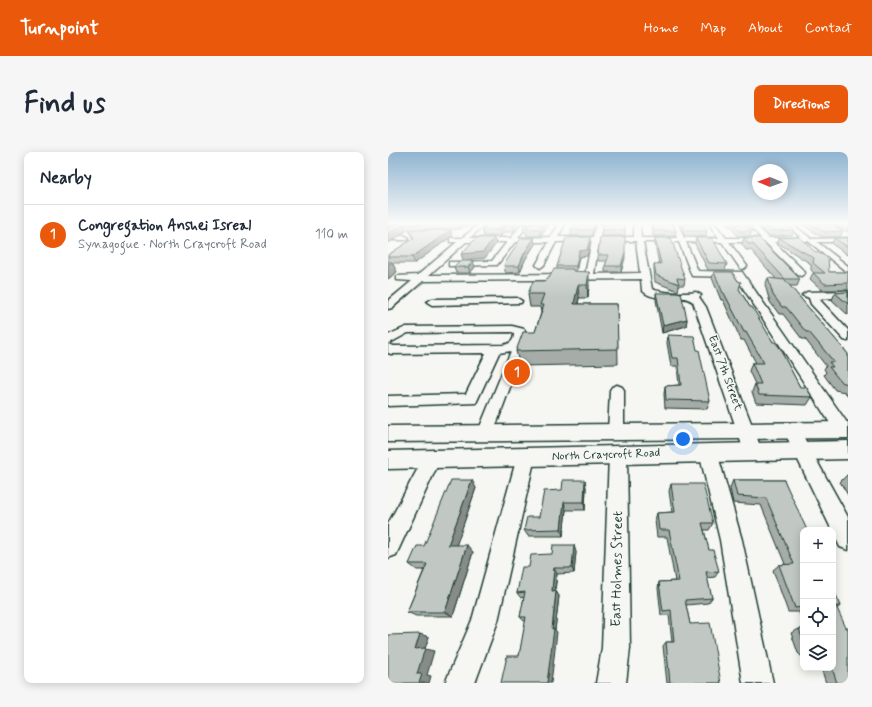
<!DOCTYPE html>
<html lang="en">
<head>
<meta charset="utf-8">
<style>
  :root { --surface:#fff; --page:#f6f6f7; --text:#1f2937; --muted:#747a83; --line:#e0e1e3; --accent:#ea580c }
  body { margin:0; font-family:Mynerve,sans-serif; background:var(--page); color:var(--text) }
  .controls { position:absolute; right:12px; bottom:12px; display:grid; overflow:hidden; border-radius:8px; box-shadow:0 2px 10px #0003 }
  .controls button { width:36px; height:36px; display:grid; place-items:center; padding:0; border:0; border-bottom:1px solid var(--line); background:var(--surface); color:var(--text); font:20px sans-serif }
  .compass { position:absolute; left:364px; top:12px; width:36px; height:36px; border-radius:50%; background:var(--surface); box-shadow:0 2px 10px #0003; rotate:271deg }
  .you { position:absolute; left:295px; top:287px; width:14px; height:14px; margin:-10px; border:3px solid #fff; border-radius:50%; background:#1a73e8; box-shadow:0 0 0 6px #1a73e833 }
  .badge { display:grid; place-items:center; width:26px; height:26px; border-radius:50%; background:var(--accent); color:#fff; font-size:13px; font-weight:700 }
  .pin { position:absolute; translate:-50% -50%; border:2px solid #fff; box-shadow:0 1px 4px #0006 }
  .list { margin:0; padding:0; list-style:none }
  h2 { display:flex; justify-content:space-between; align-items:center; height:52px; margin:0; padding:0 16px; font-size:17px }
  h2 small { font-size:13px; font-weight:400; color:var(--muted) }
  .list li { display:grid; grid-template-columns:26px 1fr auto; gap:12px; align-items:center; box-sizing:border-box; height:60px; padding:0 16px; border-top:1px solid var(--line) }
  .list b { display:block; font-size:15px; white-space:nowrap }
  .list p { margin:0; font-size:13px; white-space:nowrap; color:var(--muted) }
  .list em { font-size:13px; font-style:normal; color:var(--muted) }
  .icon { flex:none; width:22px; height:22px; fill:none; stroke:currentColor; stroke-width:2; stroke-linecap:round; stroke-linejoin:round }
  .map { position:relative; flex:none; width:460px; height:531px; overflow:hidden; border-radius:8px }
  header { display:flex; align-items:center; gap:24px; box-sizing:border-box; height:56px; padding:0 20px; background:var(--accent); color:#fff }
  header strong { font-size:19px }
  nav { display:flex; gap:22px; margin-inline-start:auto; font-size:14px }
  .intro { display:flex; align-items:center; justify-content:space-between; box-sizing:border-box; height:96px; padding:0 24px }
  h1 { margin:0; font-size:28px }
  .button { padding:10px 18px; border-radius:8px; background:var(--accent); color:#fff; font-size:14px; font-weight:700 }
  main { display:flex; gap:24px; padding:0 24px }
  aside { flex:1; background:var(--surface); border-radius:8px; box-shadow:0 2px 10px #0003 }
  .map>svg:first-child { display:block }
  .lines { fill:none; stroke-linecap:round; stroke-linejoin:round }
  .minor-casing { stroke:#1f3d34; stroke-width:3 }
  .major-casing { stroke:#1f3d34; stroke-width:3 }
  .minor { fill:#f6f6f2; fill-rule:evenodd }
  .major { fill:#f6f6f2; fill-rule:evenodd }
  .wall { fill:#a6aca8; stroke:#1f3d34 }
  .shaded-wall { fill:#878c88; stroke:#1f3d34 }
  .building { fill:#c1c8c3; stroke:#1f3d34 }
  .labels { text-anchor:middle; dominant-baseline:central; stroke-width:3; stroke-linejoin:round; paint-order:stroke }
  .street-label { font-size:12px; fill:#1f3d34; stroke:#f6f6f2 }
  .near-street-label { font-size:14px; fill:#1f3d34; stroke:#f6f6f2 }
</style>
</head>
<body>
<header>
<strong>Turnpoint</strong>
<nav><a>Home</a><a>Map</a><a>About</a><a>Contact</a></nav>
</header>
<div class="intro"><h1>Find us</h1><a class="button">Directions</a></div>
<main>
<aside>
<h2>Nearby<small></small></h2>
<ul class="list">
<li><span class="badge">1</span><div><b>Congregation Anshei Isreal</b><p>Synagogue · North Craycroft Road</p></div><em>110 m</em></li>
</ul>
</aside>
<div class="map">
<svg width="460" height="531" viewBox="0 0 460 531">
  <rect width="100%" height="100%" fill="#f6f6f2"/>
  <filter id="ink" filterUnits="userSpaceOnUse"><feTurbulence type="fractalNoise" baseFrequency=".025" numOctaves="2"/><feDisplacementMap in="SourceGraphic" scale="8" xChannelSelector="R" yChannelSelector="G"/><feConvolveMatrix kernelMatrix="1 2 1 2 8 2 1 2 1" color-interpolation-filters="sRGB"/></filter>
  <g filter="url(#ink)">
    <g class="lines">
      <g class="minor-casing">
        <g id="minor">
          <path d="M91 72H97L82 86H123L134 72H140L130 86 163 85 171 72H177L170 85H205L208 72H214L212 85H246V72H252L253 86H289L284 72H290L296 86H331L321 72H327L338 86H373L360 72H366L381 86H414L397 72H404L421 85 422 87 460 86V90H429L460 114V121L420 89 386 90 416 119 417 121 413 124 410 123 377 90H341L359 114 355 117 352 116 334 90H298L310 119 354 120 460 272V283L455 284 449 282 348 125 304 124 291 90H255L264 137C273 141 299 142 308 140L313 143 311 145 318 155 374 299 371 304 365 306 359 304 356 299 305 150C291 139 267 153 254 138L253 127 35 129 4 156 0 157V149L24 129 9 128V124L30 123 69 90H62V86H74ZM204 89 197 122 41 123 78 90H119L104 109 64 110H61V114L106 113H109L127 90H161L148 113 152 116 156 113 168 90ZM211 89H248L252 121 206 122Z"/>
          <polygon points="0,84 18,84 21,86 18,88 0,88"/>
          <polygon points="460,139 460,145 431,147 460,178 460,189 456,188 423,152 421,146 414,143 419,140"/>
          <polygon points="129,146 134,149 133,151 44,153 39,150 44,147"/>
          <path d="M124 174 136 177C141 185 134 191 135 200L103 287 97 288 91 287 89 282 123 199 111 201 88 251 0 254V244L78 242 98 201 3 202 0 201V192L6 194 116 193C123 191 126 189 126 181L124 180 20 181 0 192V183L18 175Z"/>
          <polygon points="229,233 234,235 236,238 236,281 234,285 228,287 222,285 220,281 222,238 224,235"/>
          <polygon points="404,273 410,275 460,365 460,398 452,395 396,279 398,275"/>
          <polygon points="320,293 326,295 329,300 354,388 385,531 355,531 332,388 311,300 314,295"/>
          <polygon points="230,296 236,298 239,303 242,496 238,531 208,531 214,496 221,303 224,298"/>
          <polygon points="138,298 144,300 147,305 110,469 87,531 57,531 84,468 129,305 132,300"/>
          <polygon points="43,301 49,303 52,308 8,403 0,406 0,372 37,303"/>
        </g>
      </g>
      <g class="major-casing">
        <g id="major">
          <polygon points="460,270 460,286 0,290 0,274"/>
          <polygon points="460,289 460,307 0,317 0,299"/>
        </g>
      </g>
      <use href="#minor" class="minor"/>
      <use href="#major" class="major"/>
    </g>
    <g class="wall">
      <polygon points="0,72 89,72 86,74 76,74 73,77 18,78 16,81 0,91"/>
      <polygon points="96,72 133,72 126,80 117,80 113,84 96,84 94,78 97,74"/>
      <polygon points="136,72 161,72 153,84 139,84 138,80 136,80 135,73"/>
      <polygon points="185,72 208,72 204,84 183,84 183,78"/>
      <polygon points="237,72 237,84 214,84 214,78"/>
      <polygon points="264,72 285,72 288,79 287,84 265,84"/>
      <polygon points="292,72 315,72 319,79 318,84 297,84"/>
      <polygon points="338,72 364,72 365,73 364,78 363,78 364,79 362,84 349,84 342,73 341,75"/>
      <polygon points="368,72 400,72 406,78 404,83 382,84"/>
      <polygon points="413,72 443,72 455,79 452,85 434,85"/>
      <polygon points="445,72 460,72 460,80"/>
      <polygon points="21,78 64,84 27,111 4,111 9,120 0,127 0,110 1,110 0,108 0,103 25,87"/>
      <polygon points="202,85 202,91 199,104 191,105 188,119 201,133 200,146 191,146 190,152 229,152 230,212 132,214 128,199 147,180 153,161 152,155 142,155 140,142 161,126 169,117 169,114"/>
      <polygon points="212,85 237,106 233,120 217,120 217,114 219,109 210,109 210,103"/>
      <polygon points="412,85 441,120 460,120 460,138 434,138 422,127 425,121 426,121 423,118 423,112 390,91 391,86"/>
      <polygon points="146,86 147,92 137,108 132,120 118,121 117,119 116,113"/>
      <polygon points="267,86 297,127 296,133 291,133 290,139 267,130 266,118 266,112 271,112 267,92"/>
      <polygon points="308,86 339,112 337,118 320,118 307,92"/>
      <polygon points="356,86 412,127 409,134 402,134 460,202 460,245 457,240 447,238 436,223 438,220 436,217 438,214 417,187 414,187 395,162 391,162 382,150 377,133 380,126 388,127 363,98 358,98 354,92"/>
      <polygon points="446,86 460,86 460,103 444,92"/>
      <polygon points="66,115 87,115 82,121 68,121"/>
      <polygon points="326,120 351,137 362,155 385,190 396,201 395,203 412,235 424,245 419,253 368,251 364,240 367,232 361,219 364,211 368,211 356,188 353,188 335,148 333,148 324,126"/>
      <polygon points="460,140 460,163 444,148 447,141"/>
      <polygon points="268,141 299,167 298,174 274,181 268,148"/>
      <polygon points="280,183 322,249 319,257 277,256 276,242 277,234 291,233 289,214 283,214 279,191"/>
      <polygon points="460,322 460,343 452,330"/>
      <polygon points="345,328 396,328 415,378 415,471 411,460 400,460 385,418 391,413 397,412 373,353 345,351 342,336"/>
      <polygon points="283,332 325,371 321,378 316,378 321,398 331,419 327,425 319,426 324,446 320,451 298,453 302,472 333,531 279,531 275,494 278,490 284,490 281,463 273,463 270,436 271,430 287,429 279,385 269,385 267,368 269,361 284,360 281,339"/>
      <polygon points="198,335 197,358 178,358 175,384 140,384 136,378 151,365 174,338"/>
      <polygon points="88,336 68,393 85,400 65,464 28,464 19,460 36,418 29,418 21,412 36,394"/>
      <polygon points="188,400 186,421 169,422 167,439 171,444 167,478 169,480 131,504 138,469 136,469 132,465 136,445 133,446 129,441 141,415 164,402"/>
      <polygon points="445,437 453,454 449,456 460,531 438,531 433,516 445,516"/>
      <polygon points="411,477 415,477 415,506 410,501 403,481"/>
    </g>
    <g class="shaded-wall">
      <polygon points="0,72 12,72 0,77"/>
      <polygon points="15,72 18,78 16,81 0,91 0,82"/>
      <polygon points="71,72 75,72 76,74 73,77"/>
      <polygon points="85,72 89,72 86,74"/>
      <polygon points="126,72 133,72 126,80 125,73"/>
      <polygon points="155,72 161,72 153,84 151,77"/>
      <polygon points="206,72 208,72 204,84 204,78"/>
      <polygon points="115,73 117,80 113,84 111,78"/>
      <polygon points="63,78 64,84 27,111 24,105"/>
      <polygon points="202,85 202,91 199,104 191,105 188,121 188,114 191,99"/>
      <polygon points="106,86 108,92 97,106 75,108 73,102"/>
      <polygon points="146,86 147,92 137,108 132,120 131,114 136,102"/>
      <polygon points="237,100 237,106 233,120 233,114"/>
      <polygon points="85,109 87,115 82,121 80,115"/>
      <polygon points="4,110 9,120 0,127 0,113"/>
      <polygon points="201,120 201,133 200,146 199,133"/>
      <polygon points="190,133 191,146 187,166 186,152"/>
      <polygon points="299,167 298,174 274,181 275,173"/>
      <polygon points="84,328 88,336 66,400 60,393"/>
      <polygon points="197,328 198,335 197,358 196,350"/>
      <polygon points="176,350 178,358 175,384 173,377"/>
      <polygon points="79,393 85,400 65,464 57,460"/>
      <polygon points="186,393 188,400 186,421 184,416"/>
      <polygon points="166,416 169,422 166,444 164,439"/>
      <polygon points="168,439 171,444 167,478 169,480 163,531 159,531"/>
      <polygon points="32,482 41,485 37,497 46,499 39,523 43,524 41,531 31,531 29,522 27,497"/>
    </g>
    <g class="building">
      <polygon points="8,72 15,72 13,74 0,82 0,76"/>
      <polygon points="99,72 126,72 125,73 115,73 111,78 94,78"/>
      <polygon points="136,72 155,72 151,77 138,77 141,73 135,73"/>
      <polygon points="185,72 206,72 204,78 183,78"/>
      <rect x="214" y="72" width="23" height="6"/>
      <polygon points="265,72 285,72 288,79 266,79"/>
      <polygon points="294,72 315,72 319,79 298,79"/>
      <polygon points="346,72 357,72 364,79 351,79"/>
      <polygon points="375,72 400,72 406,78 383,79"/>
      <polygon points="423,72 443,72 455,79 436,80"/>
      <polygon points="21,78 63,78 24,105 0,105 0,103 26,86"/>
      <polygon points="202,85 199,98 191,99 188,114 169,114 178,86"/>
      <polygon points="212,85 237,85 237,100 233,114 217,114 221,103 210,103"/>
      <polygon points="412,85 426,99 440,105 441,120 460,120 460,131 437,132 425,121 437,121 425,111 426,106 391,86"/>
      <polygon points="88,86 106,86 95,100 73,102"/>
      <polygon points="133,86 146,86 136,102 131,114 117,114 116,113"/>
      <polygon points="267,86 283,86 297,127 289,126 291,132 268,123 266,112 273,112"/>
      <polygon points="308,86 324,86 339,112 321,111"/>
      <polygon points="356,86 371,86 412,127 397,127 365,92 360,92"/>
      <polygon points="446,86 460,86 460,95"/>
      <polygon points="71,109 85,109 80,115 66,115"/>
      <polygon points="0,110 4,110 0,113"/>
      <polygon points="166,117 185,117 185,119 201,120 199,133 190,133 186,152 229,152 230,197 128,199 135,180 147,180 156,153 152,153 156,142 140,142 145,129 158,129 159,126 161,126"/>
      <polygon points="326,120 344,120 350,129 353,130 351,137 362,155 364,155 385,190 387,190 396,201 394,201 412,235 418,235 424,245 371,243 367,232 373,232 364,211 376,211 358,180 356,180 336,141 335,141"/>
      <polygon points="380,126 397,128 460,202 460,232 453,230 441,215 445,215 441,210 446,210 421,180 418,180 398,155 394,155 385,143"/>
      <polygon points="460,140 460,152 447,141"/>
      <polygon points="268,141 293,141 299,167 275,173"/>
      <polygon points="280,183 306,184 309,198 311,198 322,249 278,248 277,234 293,233 290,206 284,206"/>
      <polygon points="63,328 84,328 60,393 79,393 57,460 19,460 39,412 21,412 29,394 36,394"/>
      <polygon points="175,328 197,328 196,350 176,350 173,377 136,378 139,365 151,365 156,339 174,338"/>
      <polygon points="345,328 396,328 419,378 415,378 415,455 407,456 391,413 406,412 378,346 349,344"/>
      <polygon points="283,332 315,332 325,371 314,371 321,398 325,398 331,419 318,420 324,446 297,448 302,472 322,471 333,531 282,531 278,490 286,490 283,458 275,459 271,430 291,429 281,378 271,378 269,361 287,360"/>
      <polygon points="165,393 186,393 184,416 166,416 164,439 168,439 164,477 166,477 159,531 113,531 119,504 131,504 138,465 132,465 137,440 129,441 134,415 141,415 143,403 164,402"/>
      <polygon points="445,437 453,454 448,454 458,476 460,476 460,531 449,531 444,516 445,516"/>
      <polygon points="411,477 415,477 415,489"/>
      <polygon points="32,482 27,497 37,496 29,522 34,522 31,531 0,531 0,483"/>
    </g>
  </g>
  <linearGradient id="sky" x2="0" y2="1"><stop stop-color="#8fb4d1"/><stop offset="0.49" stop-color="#fbfbf9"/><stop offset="1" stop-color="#fbfbf9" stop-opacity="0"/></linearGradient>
  <rect width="460" height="146" fill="url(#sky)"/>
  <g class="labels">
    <g class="street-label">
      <text transform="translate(337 221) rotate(70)">East 7th Street</text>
      <text transform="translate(218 303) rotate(-2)">North Craycroft Road</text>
    </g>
    <g class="near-street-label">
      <text transform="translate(229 417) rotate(-89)">East Holmes Street</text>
    </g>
  </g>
</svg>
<div class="controls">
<button>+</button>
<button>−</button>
<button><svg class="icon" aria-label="locate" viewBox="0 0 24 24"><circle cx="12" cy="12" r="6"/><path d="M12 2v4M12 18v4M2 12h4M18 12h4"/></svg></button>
<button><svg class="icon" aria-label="layers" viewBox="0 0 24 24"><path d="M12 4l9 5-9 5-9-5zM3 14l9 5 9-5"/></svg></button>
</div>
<svg class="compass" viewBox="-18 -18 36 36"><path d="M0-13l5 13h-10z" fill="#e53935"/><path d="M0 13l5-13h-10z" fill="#747a83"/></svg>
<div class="you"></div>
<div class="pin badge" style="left:129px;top:220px">1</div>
</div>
</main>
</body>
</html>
